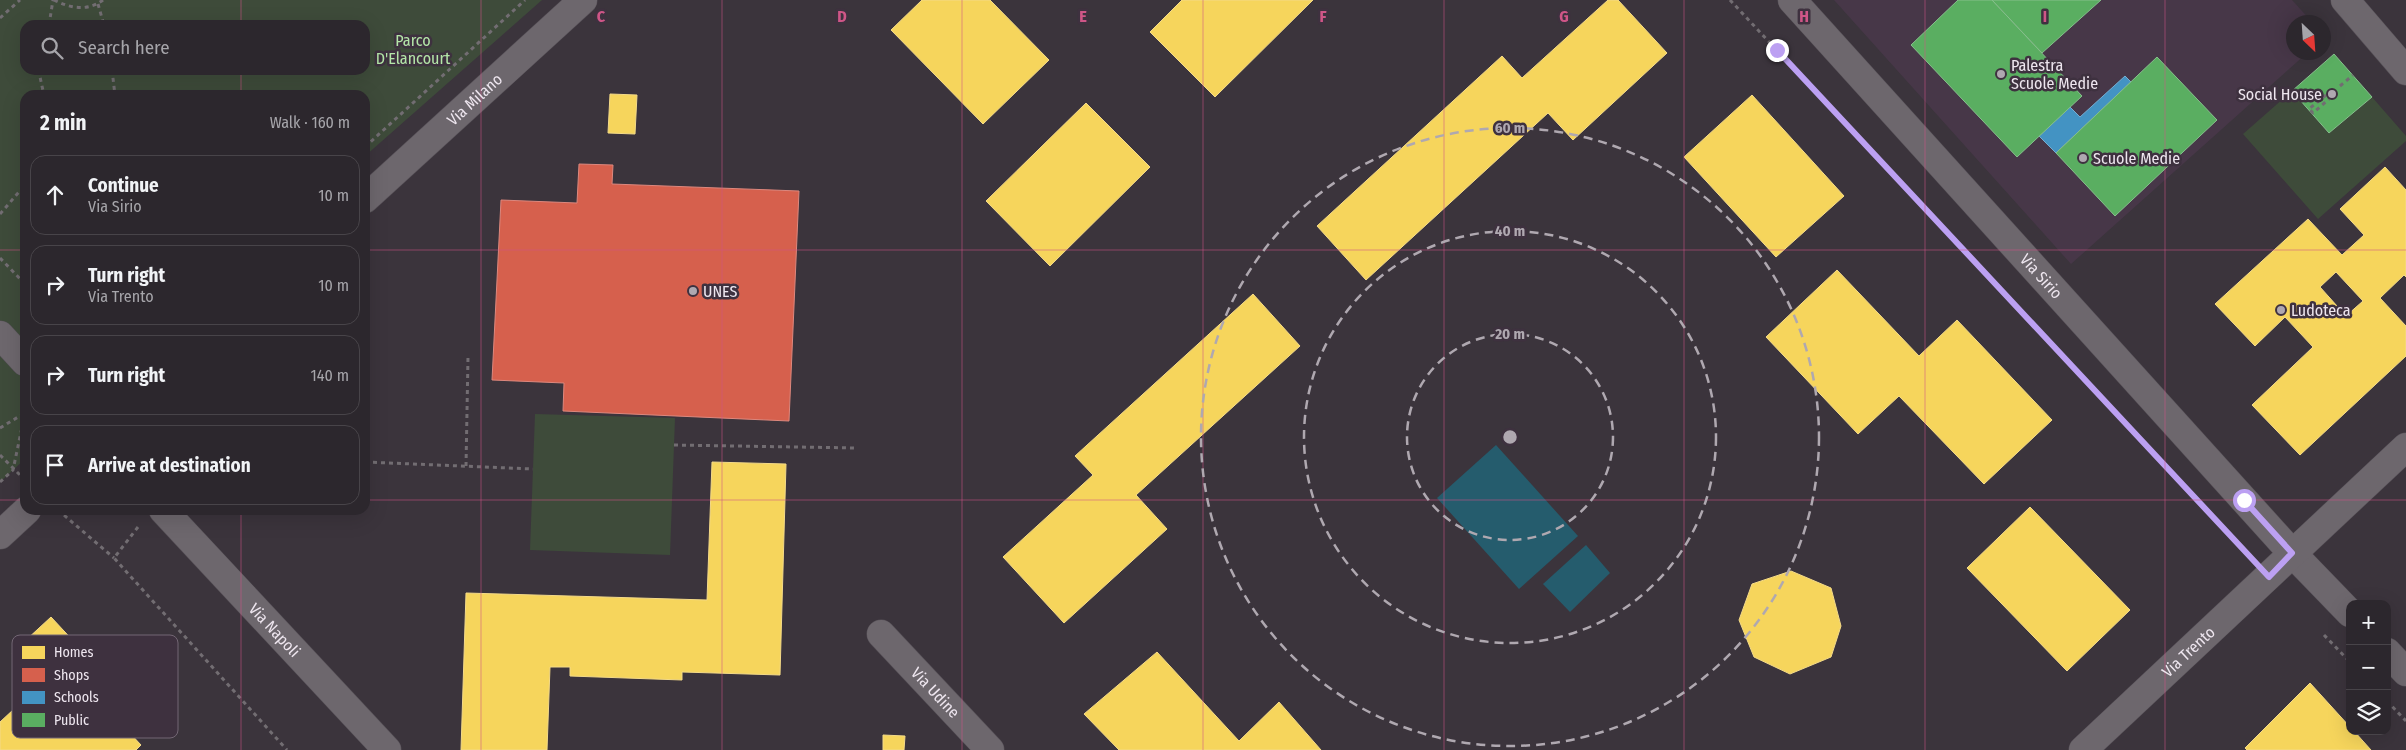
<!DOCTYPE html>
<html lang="en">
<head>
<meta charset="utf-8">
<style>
  :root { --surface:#2c272d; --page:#342f35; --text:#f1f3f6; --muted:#a6a5aa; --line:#484449 }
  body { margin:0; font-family:"Fira Sans Condensed",sans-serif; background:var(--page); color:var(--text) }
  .controls { position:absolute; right:15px; bottom:15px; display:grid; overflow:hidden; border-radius:10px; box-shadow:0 5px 20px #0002 }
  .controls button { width:45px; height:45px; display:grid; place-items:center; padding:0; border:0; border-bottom:1px solid var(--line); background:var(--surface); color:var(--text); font:25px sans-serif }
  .compass { position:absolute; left:2286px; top:15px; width:45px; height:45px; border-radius:50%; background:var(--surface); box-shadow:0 5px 20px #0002; rotate:155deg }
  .stop { position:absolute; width:15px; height:15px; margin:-11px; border:4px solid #bca0f2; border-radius:50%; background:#fff }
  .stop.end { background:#bca0f2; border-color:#fff; box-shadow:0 1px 5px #0008 }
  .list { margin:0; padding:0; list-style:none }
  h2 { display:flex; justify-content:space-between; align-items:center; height:65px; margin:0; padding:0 20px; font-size:21px }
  h2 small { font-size:16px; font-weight:400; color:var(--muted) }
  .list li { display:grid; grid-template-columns:32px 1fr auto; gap:15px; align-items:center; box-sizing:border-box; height:80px; margin:0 10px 10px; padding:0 10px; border:1px solid var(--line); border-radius:15px }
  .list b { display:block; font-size:19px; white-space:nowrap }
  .list p { margin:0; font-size:16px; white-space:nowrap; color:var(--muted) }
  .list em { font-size:16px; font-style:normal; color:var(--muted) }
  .icon { flex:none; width:28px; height:28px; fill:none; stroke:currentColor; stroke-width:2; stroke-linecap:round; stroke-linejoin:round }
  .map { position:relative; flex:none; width:2406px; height:750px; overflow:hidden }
  .search { position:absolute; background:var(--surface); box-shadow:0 5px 20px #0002; left:20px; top:20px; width:350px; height:55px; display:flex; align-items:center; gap:12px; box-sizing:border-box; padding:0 18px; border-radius:15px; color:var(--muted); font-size:19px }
  .panel { position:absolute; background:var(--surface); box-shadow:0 5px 20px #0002; left:20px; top:90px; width:350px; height:425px; border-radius:15px }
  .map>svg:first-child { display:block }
  .built { fill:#473748 }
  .green { fill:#3e4b3a; fill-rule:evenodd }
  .water { fill:#255c6d }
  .homes { fill:#f6d55c; stroke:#f4da88; fill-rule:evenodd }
  .shops { fill:#d6604d; stroke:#dd887e }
  .schools { fill:#4393c3; stroke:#76acd0 }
  .public { fill:#5aae61; stroke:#86bf8c }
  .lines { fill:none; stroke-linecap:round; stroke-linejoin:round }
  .minor-casing { stroke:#575158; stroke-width:29 }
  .path { stroke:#726d72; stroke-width:3; stroke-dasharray:4 4; stroke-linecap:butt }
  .minor { stroke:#6d676d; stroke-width:28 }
  .route { stroke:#bca0f2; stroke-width:6 }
  .grid { fill:none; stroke:#cf5687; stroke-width:1; stroke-opacity:0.55 }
  .ring { fill:none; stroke:#afa8b0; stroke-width:2.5; stroke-dasharray:9 6 }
  .poi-dot { fill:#afa8b0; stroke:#3e313f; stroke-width:2 }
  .labels { text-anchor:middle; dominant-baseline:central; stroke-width:5; stroke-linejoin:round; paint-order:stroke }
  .park-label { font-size:16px; fill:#b4e6a8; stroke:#3e313f }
  .poi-label { font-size:16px; fill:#eee6ef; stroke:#3e313f; text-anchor:start }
  .street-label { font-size:16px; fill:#eee6ef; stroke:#3e313f }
  .key { fill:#3e313f; stroke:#736774; stroke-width:1 }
  .key-label { font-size:14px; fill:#eee6ef }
  .grid-label { font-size:16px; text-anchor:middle; font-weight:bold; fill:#cf5687; stroke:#3e313f; stroke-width:5; stroke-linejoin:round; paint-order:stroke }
  .centre { fill:#afa8b0; stroke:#3e313f; stroke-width:2.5 }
  .ring-label { font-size:15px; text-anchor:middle; font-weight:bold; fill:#afa8b0; stroke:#3e313f; stroke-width:5; stroke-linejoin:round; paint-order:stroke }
</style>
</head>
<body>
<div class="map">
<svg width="2406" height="750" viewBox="0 0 2406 750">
  <rect width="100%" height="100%" fill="#3b343c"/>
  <polygon class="built" points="1834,0 2292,0 2312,22 2294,22 2294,52 2307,53 2071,264"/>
  <g class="green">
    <path d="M0 0H542L365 156V95H25V459L0 482ZM25 25H365V70H25Z"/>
    <polygon points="2292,91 2329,133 2372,97 2406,136 2406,141 2318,219 2243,134"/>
    <polygon points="535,414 675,418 670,555 530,550"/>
  </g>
  <g class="water">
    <polygon points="1496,445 1578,536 1519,589 1437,498"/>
    <polygon points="1586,545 1610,573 1570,612 1543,584"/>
  </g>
  <g class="homes">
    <polygon points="922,0 990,0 1049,60 983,124 891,30"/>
    <polygon points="1182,0 1313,0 1215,97 1150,32"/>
    <polygon points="1608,0 1618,0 1667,53 1573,140 1548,113 1366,280 1317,226 1502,56 1522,78"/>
    <polygon points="610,94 637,95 635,134 608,133"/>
    <polygon points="1752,95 1844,196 1776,257 1684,157"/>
    <polygon points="1086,103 1150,167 1050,266 986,201"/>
    <path d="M2385 167 2406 190V277L2404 275 2380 298 2406 326V356L2300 455 2252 405 2313 347 2285 317 2255 346 2215 304 2308 219 2342 255 2364 235 2340 209ZM2336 272 2363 301 2346 316 2320 287Z"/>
    <polygon points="1837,270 1919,356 1957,320 2052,420 1984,484 1899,396 1858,434 1766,337"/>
    <polygon points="1253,294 1300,346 1136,495 1167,529 1064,623 1003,557 1093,475 1075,456"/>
    <polygon points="712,462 786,464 780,675 682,672 682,680 570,676 570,667 550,667 547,750 461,750 466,593 707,600"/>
    <polygon points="2030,507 2130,610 2067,671 1967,568"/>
    <polygon points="1791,571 1831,588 1841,626 1831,657 1790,674 1754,657 1739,620 1752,584"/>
    <polygon points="51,617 104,674 89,689 141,745 136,750 0,750 0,722 41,684 12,653"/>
    <polygon points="1157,652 1239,741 1279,702 1321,750 1119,750 1084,714"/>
    <polygon points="2310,683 2350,727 2350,731 2354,731 2371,750 2247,750 2245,748"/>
    <polygon points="883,735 905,736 904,750 883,750"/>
  </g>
  <polygon class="shops" points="579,164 613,165 612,184 799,191 789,421 563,411 564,383 492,380 501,200 577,203"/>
  <polygon class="schools" points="2125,76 2131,82 2056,153 2039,136 2070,107 2080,117"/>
  <g class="public">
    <polygon points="1958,0 1992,0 2082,96 2017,157 1911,45"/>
    <polygon points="1992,0 2101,0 2042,53"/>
    <polygon points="2334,54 2372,97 2329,133 2292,91"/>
    <polygon points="2157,57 2217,120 2115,216 2056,153"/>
  </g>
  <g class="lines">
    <g class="minor-casing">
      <g id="minor">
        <path id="s1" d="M1792 0 2292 553 2350 613"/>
        <polyline points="2345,0 2406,71"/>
        <path id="s2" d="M365 199 583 0"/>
        <polyline points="0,335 25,362"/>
        <path id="s3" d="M163 510 387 750"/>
        <polyline points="0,535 27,510"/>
        <path id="s4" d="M881 634 990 750"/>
        <polyline points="2387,652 2406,672"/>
        <path id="s5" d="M2083 750 2406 447"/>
      </g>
    </g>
    <g class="path">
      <path d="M54 0C70 8 87 12 103 0"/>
      <polyline points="1730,0 2239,546"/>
      <polyline points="98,4 104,25"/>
      <polyline points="0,18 20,0"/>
      <polyline points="49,25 53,0"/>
      <polyline points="41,70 40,77 44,95"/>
      <polyline points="112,70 115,95"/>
      <polyline points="2340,86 2353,75"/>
      <polyline points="2326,95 2309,109 2313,113 2329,99"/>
      <polyline points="365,147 525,0"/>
      <polyline points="0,214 25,185"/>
      <polyline points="0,258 25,284"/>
      <polyline points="0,428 23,414"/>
      <polyline points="674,445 857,448"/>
      <polyline points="0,455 23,478"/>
      <polyline points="365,462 533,469"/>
      <polyline points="466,466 468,357"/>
      <polyline points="0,482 13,470 25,413"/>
      <polyline points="58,510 114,558"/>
      <polyline points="138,527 114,558 287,750"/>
      <polyline points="2324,635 2350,662"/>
      <polyline points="2387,701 2406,721"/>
    </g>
    <use href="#minor" class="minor"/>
  </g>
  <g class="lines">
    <polyline class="route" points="1777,50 2269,577 2292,553 2244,500"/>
  </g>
  <path class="grid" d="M241 0V25M481 0V750M722 0V750M962 0V750M1203 0V750M1444 0V750M1684 0V750M1925 0V750M2165 0V750M241 70V95M0 250H25M365 250H2406M0 500H25M365 500H2406M241 510V750"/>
  <g class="ring">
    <circle cx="1510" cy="437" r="103"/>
    <circle cx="1510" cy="437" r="206"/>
    <circle cx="1510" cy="437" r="309"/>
  </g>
  <g class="poi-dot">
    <circle cx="2001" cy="74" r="5"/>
    <circle cx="2332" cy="94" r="5"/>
    <circle cx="2083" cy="158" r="5"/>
    <circle cx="693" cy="291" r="5"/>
    <circle cx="2281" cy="310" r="5"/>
  </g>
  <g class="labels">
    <g class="park-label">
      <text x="413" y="40">Parco<tspan x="413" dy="18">D'Elancourt</tspan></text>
    </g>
    <g class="poi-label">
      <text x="2011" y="65">Palestra<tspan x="2011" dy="18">Scuole Medie</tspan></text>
      <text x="2322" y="94" text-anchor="end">Social House</text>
      <text x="2093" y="158">Scuole Medie</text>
      <text x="703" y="291">UNES</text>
      <text x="2291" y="310">Ludoteca</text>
    </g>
    <g class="street-label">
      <text stroke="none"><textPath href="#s2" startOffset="148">Via Milano</textPath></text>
      <text stroke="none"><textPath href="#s1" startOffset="372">Via Sirio</textPath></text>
      <text stroke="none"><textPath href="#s3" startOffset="164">Via Napoli</textPath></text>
      <text stroke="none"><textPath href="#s5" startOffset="144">Via Trento</textPath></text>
      <text stroke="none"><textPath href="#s4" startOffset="80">Via Udine</textPath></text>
    </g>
  </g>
  <rect x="12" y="635" width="166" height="103" rx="8" class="key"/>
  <rect x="22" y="646" width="23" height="13" fill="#f6d55c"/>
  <rect x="22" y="668" width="23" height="14" fill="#d6604d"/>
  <rect x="22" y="691" width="23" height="13" fill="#4393c3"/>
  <rect x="22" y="713" width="23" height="14" fill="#5aae61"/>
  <g class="key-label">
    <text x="54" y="657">Homes</text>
    <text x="54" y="680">Shops</text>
    <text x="54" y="702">Schools</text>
    <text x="54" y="725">Public</text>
  </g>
  <g class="grid-label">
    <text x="601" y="22">C</text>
    <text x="842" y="22">D</text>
    <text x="1083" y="22">E</text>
    <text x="1323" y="22">F</text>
    <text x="1564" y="22">G</text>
    <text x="1804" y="22">H</text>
    <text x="2045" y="22">I</text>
  </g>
  <circle cx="1510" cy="437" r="8" class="centre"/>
  <g class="ring-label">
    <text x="1510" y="133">60 m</text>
    <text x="1510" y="236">40 m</text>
    <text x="1510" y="339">20 m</text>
  </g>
</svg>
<div class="controls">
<button>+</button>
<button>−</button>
<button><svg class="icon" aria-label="layers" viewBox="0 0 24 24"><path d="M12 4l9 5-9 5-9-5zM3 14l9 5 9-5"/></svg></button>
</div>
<svg class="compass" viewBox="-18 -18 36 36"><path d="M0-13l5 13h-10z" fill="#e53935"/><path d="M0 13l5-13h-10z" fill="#a6a5aa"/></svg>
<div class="stop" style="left:2244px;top:500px"></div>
<div class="stop end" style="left:1777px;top:50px"></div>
<div class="search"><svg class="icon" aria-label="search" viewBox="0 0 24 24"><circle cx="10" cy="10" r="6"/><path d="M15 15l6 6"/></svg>Search here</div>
<section class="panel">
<h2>2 min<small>Walk · 160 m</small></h2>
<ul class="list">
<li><svg class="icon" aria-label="ahead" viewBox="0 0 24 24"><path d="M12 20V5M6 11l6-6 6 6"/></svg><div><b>Continue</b><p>Via Sirio</p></div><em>10 m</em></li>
<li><svg class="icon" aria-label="right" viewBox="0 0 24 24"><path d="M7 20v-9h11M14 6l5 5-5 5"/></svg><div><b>Turn right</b><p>Via Trento</p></div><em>10 m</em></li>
<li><svg class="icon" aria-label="right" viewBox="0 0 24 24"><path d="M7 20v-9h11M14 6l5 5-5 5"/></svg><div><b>Turn right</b></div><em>140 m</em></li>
<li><svg class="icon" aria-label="arrive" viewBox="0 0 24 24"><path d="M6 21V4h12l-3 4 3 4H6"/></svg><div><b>Arrive at destination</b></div></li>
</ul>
</section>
</div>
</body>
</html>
